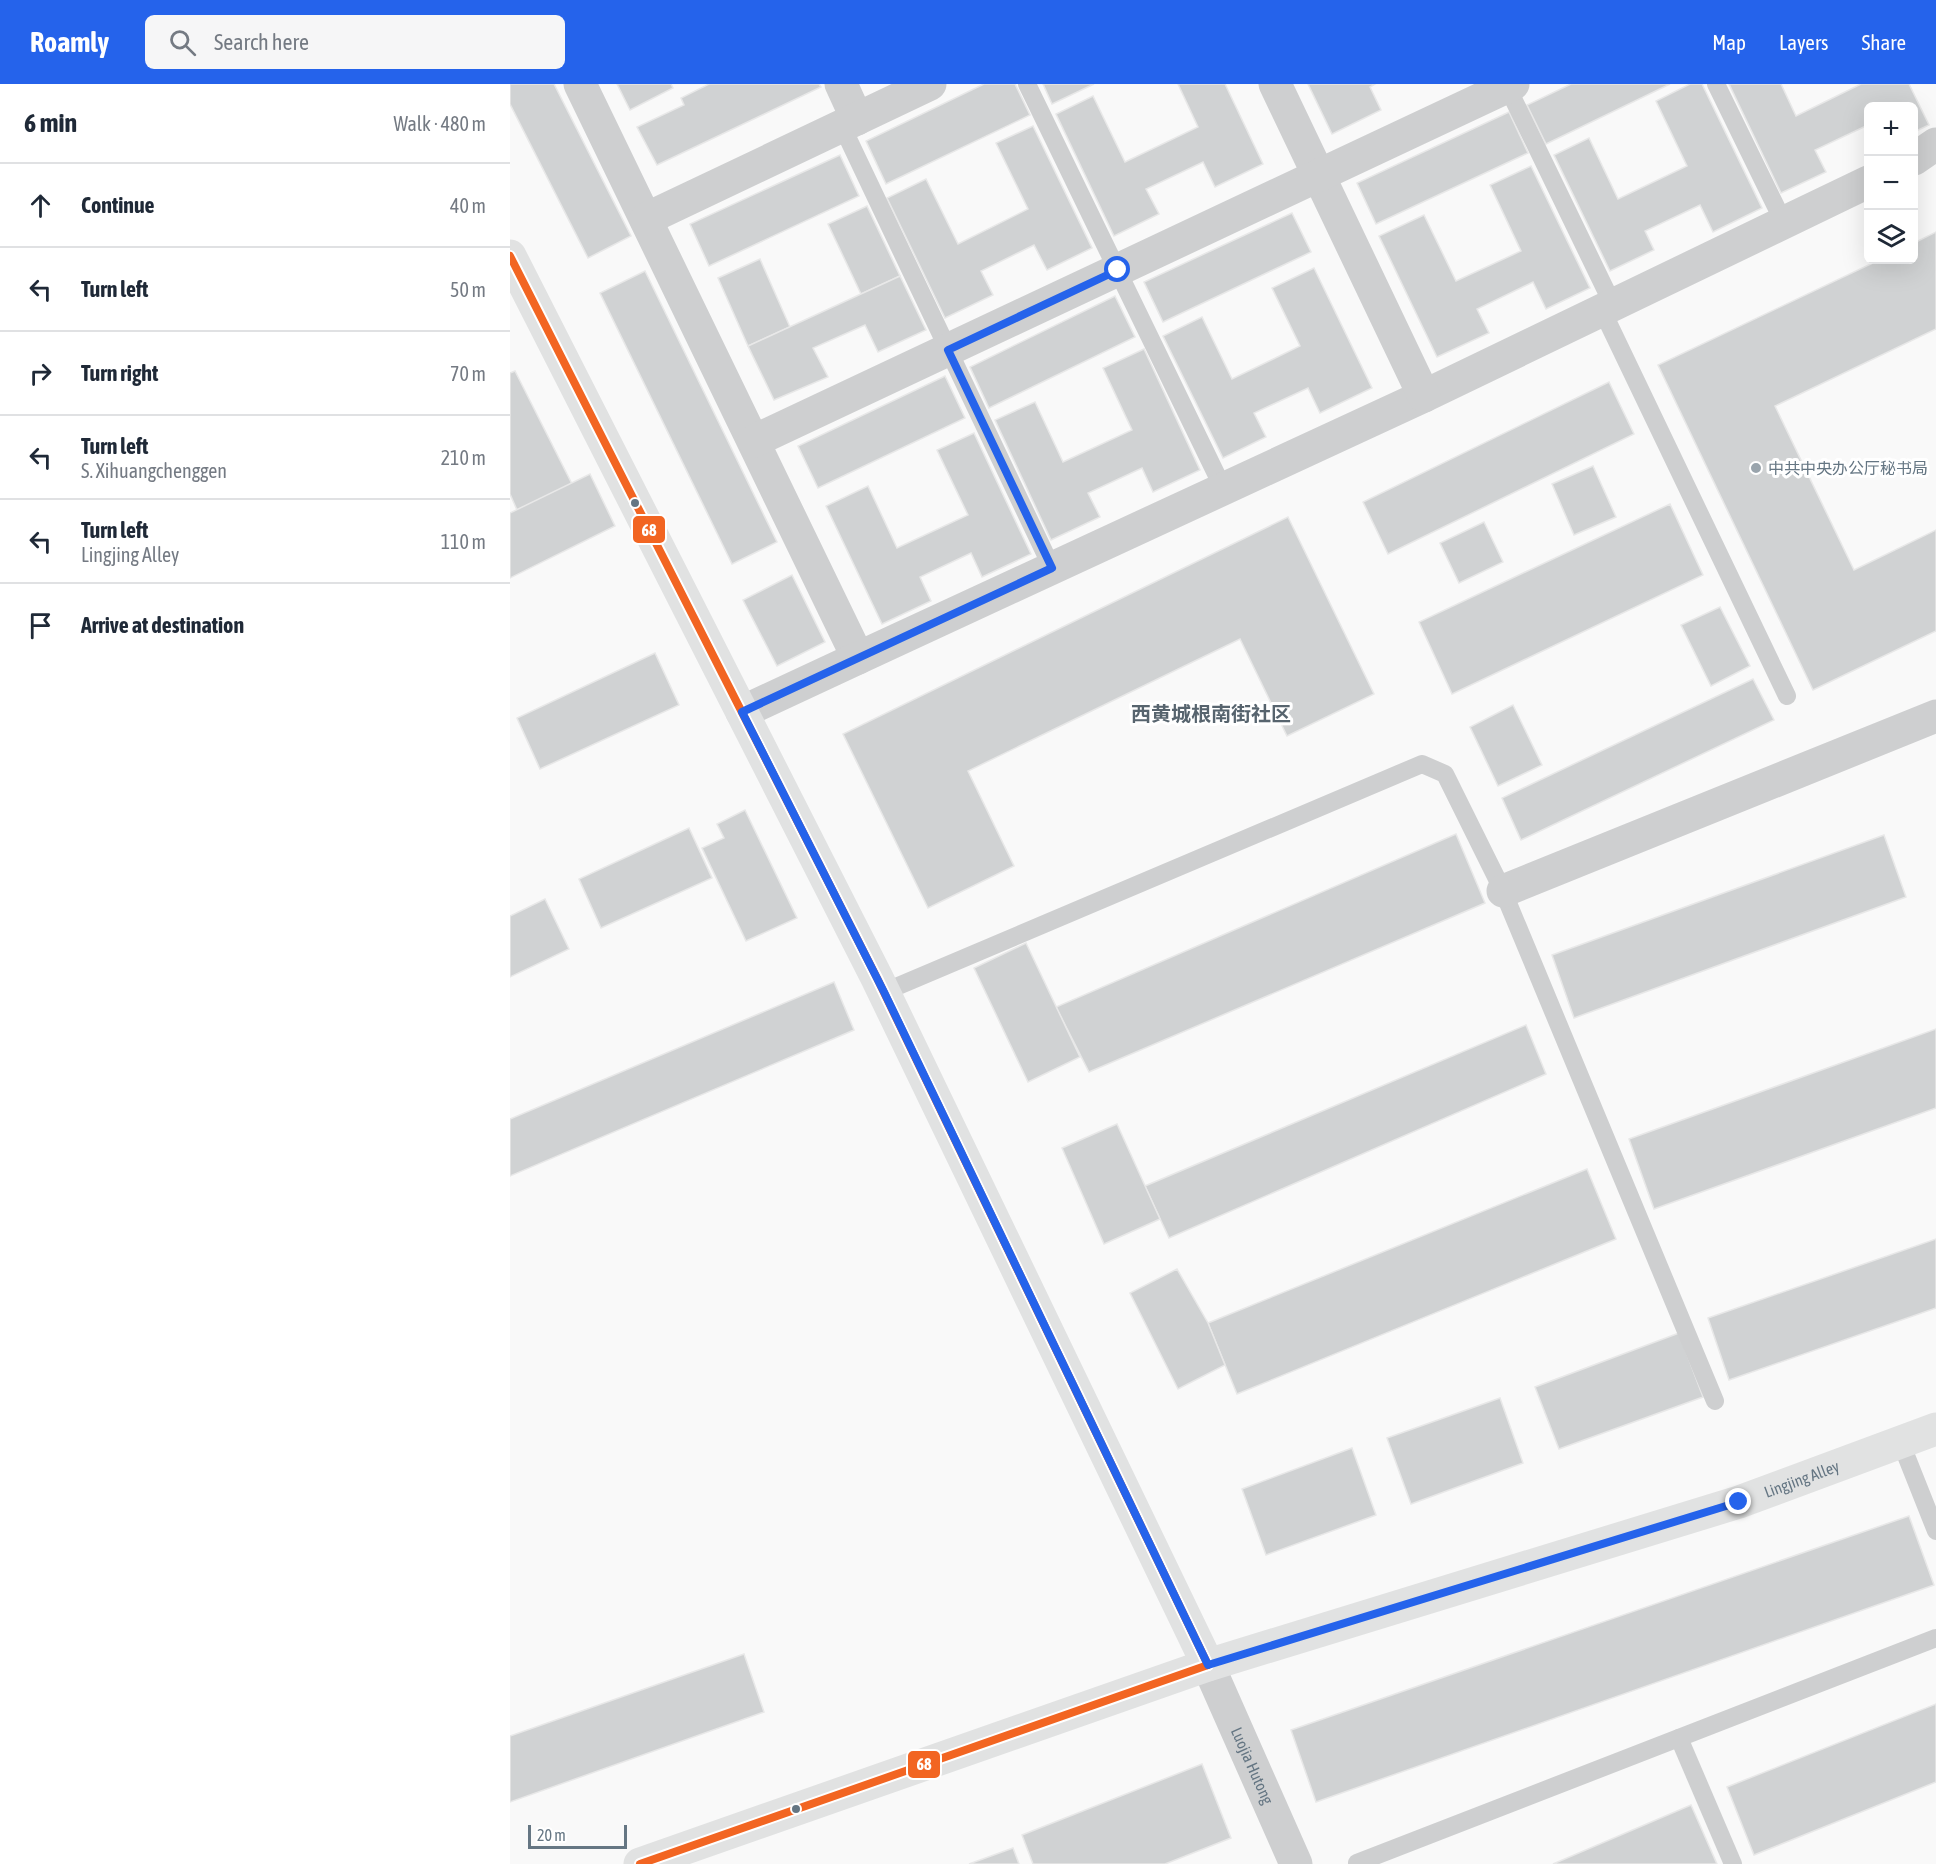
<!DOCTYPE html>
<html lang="en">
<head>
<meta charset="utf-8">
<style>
  :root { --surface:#fff; --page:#f6f6f7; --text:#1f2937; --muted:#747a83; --line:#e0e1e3; --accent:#2563eb }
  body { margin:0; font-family:"Asap Condensed","Noto Sans SC",sans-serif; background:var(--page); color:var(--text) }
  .controls { position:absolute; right:18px; top:18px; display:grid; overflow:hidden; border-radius:9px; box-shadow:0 6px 24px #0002 }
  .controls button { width:54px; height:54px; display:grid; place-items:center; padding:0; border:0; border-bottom:2px solid var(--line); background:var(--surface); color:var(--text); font:30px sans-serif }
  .scale { position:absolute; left:18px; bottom:15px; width:99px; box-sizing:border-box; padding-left:6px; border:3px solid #657683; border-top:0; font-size:16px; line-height:21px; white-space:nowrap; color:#657683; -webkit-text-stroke:4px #fff; paint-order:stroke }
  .stop { position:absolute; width:18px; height:18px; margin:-14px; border:4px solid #2563eb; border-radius:50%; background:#fff }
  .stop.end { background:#2563eb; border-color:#fff; box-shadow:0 2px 6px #0008 }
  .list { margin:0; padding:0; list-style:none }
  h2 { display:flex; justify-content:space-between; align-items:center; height:78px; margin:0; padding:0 24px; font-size:26px }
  h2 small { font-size:20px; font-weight:400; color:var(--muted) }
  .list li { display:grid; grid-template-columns:39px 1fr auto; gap:18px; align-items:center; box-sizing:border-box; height:84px; padding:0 24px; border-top:2px solid var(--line) }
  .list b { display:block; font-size:22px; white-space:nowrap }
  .list p { margin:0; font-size:20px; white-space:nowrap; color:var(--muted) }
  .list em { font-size:20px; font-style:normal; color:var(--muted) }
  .icon { flex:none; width:33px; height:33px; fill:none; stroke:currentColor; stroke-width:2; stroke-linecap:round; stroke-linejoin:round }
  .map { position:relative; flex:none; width:1426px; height:1780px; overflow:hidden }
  header { display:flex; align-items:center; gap:36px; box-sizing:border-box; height:84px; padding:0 30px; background:var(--accent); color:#fff }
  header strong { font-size:28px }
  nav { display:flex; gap:33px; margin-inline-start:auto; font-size:21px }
  .search { width:420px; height:54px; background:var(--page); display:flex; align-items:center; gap:15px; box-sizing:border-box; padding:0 21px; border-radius:9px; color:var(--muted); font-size:22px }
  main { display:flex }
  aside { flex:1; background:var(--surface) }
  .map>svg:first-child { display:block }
  .building { fill:#d0d2d3; stroke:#e8e8e8; stroke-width:1.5 }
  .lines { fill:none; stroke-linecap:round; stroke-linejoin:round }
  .service { stroke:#cecfd0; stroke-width:18 }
  .minor { stroke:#cecfd0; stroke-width:33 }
  .secondary { stroke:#e1e2e2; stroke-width:33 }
  .bus-1-casing { stroke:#fff; stroke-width:12 }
  .bus-1 { stroke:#f26522; stroke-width:8 }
  .route { stroke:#2563eb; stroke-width:8 }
  .poi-dot { fill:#99a4ac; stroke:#fff; stroke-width:2 }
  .bus-dot { fill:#657683; stroke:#fff; stroke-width:2 }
  .labels { text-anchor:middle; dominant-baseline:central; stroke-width:6; stroke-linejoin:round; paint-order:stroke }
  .poi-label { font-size:16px; fill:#657683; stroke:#fff; text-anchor:start }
  .street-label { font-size:16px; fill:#657683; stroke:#fff }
  .quarter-label { font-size:20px; font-weight:bold; fill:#57646e; stroke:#fff }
  .line-badge { stroke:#fff; stroke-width:2 }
  .badge-label { font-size:16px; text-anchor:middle; font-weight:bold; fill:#fff }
</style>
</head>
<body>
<header>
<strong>Roamly</strong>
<div class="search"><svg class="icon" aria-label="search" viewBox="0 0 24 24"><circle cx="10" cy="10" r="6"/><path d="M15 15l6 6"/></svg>Search here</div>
<nav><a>Map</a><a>Layers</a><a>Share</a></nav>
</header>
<main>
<aside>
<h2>6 min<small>Walk · 480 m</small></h2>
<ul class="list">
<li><svg class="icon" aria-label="ahead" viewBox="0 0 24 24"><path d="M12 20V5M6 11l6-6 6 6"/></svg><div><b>Continue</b></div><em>40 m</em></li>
<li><svg class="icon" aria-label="left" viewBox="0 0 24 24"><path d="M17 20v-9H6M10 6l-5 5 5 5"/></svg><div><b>Turn left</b></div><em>50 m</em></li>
<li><svg class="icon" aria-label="right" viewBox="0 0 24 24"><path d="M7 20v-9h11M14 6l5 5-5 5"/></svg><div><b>Turn right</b></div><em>70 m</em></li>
<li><svg class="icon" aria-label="left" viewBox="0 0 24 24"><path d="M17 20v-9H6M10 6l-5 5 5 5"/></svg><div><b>Turn left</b><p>S. Xihuangchenggen</p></div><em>210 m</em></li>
<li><svg class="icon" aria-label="left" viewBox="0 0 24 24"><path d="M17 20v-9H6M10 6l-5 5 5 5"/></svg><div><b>Turn left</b><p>Lingjing Alley</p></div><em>110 m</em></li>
<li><svg class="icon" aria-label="arrive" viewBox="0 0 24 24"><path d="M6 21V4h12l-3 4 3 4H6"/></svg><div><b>Arrive at destination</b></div></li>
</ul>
</aside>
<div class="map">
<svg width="1426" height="1780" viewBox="0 0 1426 1780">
  <rect width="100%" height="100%" fill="#f9f9f9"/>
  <g class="building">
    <polygon points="0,0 44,0 121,152 78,174 0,20"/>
    <polygon points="107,0 161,0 163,4 120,26"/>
    <polygon points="199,0 309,0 311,3 147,81 127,43 174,21 171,14"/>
    <polygon points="474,0 505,0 520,31 376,100 356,57"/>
    <polygon points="533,0 584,0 542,20"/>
    <polygon points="668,0 715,0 753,80 705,103 693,78 636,105 649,130 604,152 546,30 583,12 615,78 688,43"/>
    <polygon points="798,0 865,0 860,3 871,26 822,50"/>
    <polygon points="1061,0 1160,0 1036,60 1017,21"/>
    <polygon points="1180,0 1192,0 1252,124 1203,148 1190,121 1135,147 1144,166 1100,187 1044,71 1079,54 1108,115 1177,82 1146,17"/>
    <polygon points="1219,0 1271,0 1286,32 1351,0 1399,0 1419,41 1404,48 1404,22 1358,22 1358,42 1358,41 1305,66 1316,88 1271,109"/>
    <polygon points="999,28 1018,69 866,140 847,99"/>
    <polygon points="523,42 582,164 537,186 524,161 471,187 483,211 435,234 377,114 416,95 448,160 518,125 486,59"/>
    <polygon points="330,71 349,112 199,182 180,140"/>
    <polygon points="1021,82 1080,204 1036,225 1023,198 967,225 979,249 927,273 869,152 914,131 946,197 1011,167 980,101"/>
    <polygon points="357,122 390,192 351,210 318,140"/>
    <polygon points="782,129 801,168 653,238 634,198"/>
    <polygon points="1426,148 1426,245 1265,322 1344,486 1426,446 1426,547 1303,606 1148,281 1369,176 1404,176 1404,159"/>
    <polygon points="250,175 280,243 238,262 208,194"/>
    <polygon points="804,184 862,304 810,329 798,304 744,329 756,353 713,374 653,252 692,233 722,295 790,262 762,204"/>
    <polygon points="135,187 267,458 222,480 90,209"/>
    <polygon points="390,192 416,246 368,268 355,241 303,264 318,293 264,316 238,262"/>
    <polygon points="605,212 625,253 479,324 460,283"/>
    <polygon points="634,265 690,386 643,408 632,384 578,409 590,433 541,456 485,336 525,318 553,378 622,346 593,284"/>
    <polygon points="5,287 62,400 7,426 0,410 0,289"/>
    <polygon points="435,292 455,334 308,404 288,362"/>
    <polygon points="1099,298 1124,350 878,470 853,418"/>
    <polygon points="464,349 521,470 472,493 461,469 410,493 421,517 372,540 316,422 358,402 387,464 458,431 427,366"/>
    <polygon points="1083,382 1106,433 1064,451 1042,400"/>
    <polygon points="80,390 105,442 0,494 0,429"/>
    <polygon points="1160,420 1193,491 942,610 909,538"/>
    <polygon points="778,433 864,610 777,652 730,555 458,687 504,782 418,824 333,650"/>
    <polygon points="974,438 993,478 949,499 930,459"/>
    <polygon points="282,491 315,558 267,582 233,516"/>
    <polygon points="1210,523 1240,582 1201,602 1171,541"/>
    <polygon points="145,569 169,621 30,685 7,634"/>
    <polygon points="1243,595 1264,636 1011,756 992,714"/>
    <polygon points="1003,621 1032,681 988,702 960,643"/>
    <polygon points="235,726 287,834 236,857 192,764 214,754 207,740"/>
    <polygon points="179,744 202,794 91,844 69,795"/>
    <polygon points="946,750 975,819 579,988 546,923"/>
    <polygon points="1374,751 1396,813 1064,934 1042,871"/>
    <polygon points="35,815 59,865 0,893 0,832"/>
    <polygon points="516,859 570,973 518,998 464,884"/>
    <polygon points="324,898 344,946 0,1092 0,1035"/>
    <polygon points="1016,941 1036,990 659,1154 635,1102"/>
    <polygon points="1426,945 1426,1024 1144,1125 1119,1055"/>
    <polygon points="607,1040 650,1135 594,1160 552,1064"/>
    <polygon points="1077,1085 1106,1155 727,1310 698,1239"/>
    <polygon points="1426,1155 1426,1224 1219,1296 1198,1234"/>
    <polygon points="667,1185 698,1239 715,1281 668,1305 620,1209"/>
    <polygon points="1169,1249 1193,1313 1049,1365 1025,1303"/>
    <polygon points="990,1314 1013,1379 901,1420 877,1354"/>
    <polygon points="842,1364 866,1431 756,1471 732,1405"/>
    <polygon points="1399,1432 1424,1501 806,1718 781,1646"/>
    <polygon points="234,1570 254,1628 0,1718 0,1652"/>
    <polygon points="1426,1620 1426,1698 1244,1771 1217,1703"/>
    <polygon points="692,1680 721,1754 655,1780 523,1780 512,1751"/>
    <polygon points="1181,1721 1207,1780 1043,1780"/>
    <polygon points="503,1764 509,1780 459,1780"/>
  </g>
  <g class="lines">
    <g class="service">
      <polyline points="517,0 713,404"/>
      <polyline points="996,0 1103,221"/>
      <polyline points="1206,0 1274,139"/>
      <polyline points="332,42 542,484"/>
      <polyline points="1092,226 1277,612"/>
      <polyline points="374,908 912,680 935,690 993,807 1205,1317"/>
      <polyline points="1391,1359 1426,1447"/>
      <polyline points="1169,1654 1223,1780"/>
      <polyline points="847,1779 1426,1554"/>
    </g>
    <g class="minor">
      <polyline points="70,0 348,574 914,312 1358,98"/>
      <polyline points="331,0 347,35"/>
      <polyline points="765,0 914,312"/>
      <polyline points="1404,75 1426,60"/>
      <polyline points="136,135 420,0"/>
      <polyline points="244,357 1003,0"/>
      <polyline points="232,628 348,574"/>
      <polyline points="993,807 1426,632"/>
      <path id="s1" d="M698 1581 786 1780"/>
    </g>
    <g class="secondary">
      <polyline points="0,172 367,894 698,1581"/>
      <path id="s2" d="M130 1780 698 1581 1229 1418 1426 1345"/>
    </g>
    <g class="bus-1-casing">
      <g id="bus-1">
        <polyline points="0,172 367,894 698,1581"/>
        <polyline points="130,1780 698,1581"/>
      </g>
    </g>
    <use href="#bus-1" class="bus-1"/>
  </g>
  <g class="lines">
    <polyline class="route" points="608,186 438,266 542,484 232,628 374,908 698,1581 1229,1418"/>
  </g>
  <circle class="poi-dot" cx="1246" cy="384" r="6"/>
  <g class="bus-dot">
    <circle cx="125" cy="419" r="5"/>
    <circle cx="286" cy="1725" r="5"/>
  </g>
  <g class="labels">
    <g class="poi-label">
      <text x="1258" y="384">中共中央办公厅秘书局</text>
    </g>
    <g class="street-label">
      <text stroke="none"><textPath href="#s2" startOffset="1224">Lingjing Alley</textPath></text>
      <text stroke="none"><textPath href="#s1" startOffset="110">Luojia Hutong</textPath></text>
    </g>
    <g class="quarter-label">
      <text x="701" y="629">西黄城根南街社区</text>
    </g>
  </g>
  <g class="line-badge">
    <rect x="122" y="431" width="34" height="29" rx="6" fill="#f26522"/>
    <rect x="397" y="1666" width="34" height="29" rx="6" fill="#f26522"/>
  </g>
  <g class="badge-label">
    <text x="139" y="452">68</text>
    <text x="414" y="1686">68</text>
  </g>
</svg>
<div class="controls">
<button>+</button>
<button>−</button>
<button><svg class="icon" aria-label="layers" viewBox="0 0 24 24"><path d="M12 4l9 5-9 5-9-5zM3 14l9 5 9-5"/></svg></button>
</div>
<div class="scale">20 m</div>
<div class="stop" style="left:608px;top:186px"></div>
<div class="stop end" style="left:1229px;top:1418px"></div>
</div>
</main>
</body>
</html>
